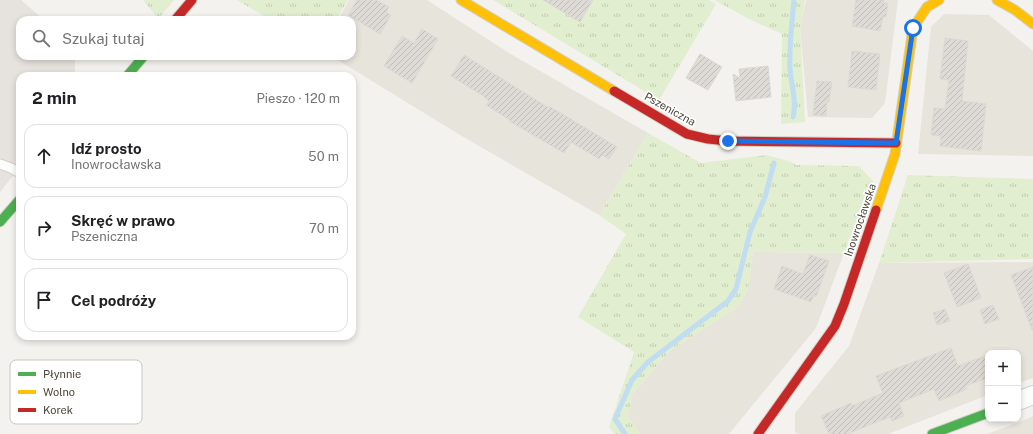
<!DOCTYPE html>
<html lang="pl">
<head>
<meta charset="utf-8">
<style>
  :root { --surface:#fff; --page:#f6f6f6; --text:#202124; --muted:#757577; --line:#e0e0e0 }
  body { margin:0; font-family:"Public Sans",sans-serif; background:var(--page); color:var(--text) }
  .controls { position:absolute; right:12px; bottom:12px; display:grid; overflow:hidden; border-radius:8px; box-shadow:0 2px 6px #0003 }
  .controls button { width:36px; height:36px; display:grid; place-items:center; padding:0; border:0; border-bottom:1px solid var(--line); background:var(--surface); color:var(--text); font:20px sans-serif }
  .stop { position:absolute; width:12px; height:12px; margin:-9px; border:3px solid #1a73e8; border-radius:50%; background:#fff }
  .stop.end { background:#1a73e8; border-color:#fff; box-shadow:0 1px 4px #0008 }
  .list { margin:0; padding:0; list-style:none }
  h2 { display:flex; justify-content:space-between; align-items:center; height:52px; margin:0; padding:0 16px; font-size:17px }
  h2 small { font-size:13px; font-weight:400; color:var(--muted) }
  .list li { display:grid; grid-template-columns:26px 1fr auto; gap:12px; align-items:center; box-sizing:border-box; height:64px; margin:0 8px 8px; padding:0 8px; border:1px solid var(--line); border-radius:12px }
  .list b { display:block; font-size:15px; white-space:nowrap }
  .list p { margin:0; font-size:13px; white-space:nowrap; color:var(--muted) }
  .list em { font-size:13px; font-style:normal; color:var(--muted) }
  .icon { flex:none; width:22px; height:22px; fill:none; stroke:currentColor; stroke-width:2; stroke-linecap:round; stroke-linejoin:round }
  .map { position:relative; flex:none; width:1033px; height:434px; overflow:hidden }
  .search { position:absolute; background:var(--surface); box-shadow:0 2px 6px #0003; left:16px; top:16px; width:340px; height:44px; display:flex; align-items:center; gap:10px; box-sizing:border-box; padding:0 14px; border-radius:12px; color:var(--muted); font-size:15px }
  .panel { position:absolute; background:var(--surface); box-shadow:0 2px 6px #0003; left:16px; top:72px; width:340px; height:268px; border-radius:12px }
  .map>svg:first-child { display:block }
  .residential { fill:#e7e4dc }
  .industrial { fill:#e6e2de }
  .grass { fill:url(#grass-tufts) }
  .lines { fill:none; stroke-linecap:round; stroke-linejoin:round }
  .stream { stroke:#c0ddf1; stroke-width:5 }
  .building { fill:url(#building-hatch); stroke:#dcd9d4 }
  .lane-casing { stroke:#d2d0cb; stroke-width:11 }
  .street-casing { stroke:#d2d0cb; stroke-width:20 }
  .fast-casing { stroke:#d3cfc5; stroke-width:11 }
  .slow-casing { stroke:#d3cfc5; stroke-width:11 }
  .jam-casing { stroke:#d3cfc5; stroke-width:11 }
  .lane { stroke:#fdfdfc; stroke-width:9 }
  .street { stroke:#fdfdfc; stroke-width:18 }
  .fast { stroke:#4caf50; stroke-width:9 }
  .slow { stroke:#ffc107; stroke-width:9 }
  .jam { stroke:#c62828; stroke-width:9 }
  .route { stroke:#1a73e8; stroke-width:5 }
  .labels { text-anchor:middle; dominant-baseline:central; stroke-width:3.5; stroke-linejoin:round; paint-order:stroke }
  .street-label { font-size:11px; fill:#4b4439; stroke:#fff }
  .key { fill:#fff; stroke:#c9c7c4; stroke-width:1 }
  .key-label { font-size:11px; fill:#4b4439 }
</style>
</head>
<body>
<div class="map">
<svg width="1033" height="434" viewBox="0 0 1033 434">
  <defs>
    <pattern id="grass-tufts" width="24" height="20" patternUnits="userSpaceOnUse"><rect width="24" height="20" fill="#e1eecf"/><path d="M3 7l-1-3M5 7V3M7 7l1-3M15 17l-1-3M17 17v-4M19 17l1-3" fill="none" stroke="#c3cdb2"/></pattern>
    <pattern id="building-hatch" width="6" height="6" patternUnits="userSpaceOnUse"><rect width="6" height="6" fill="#dedbd6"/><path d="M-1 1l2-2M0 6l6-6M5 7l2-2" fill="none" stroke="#c0bdb8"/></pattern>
  </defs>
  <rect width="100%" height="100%" fill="#f4f2ee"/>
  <g class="residential">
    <polygon points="349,0 427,0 509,53 648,133 599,215 460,135 331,56 352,56 352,20 338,20"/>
    <polygon points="806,0 898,0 885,103 872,118 808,117 800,27"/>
    <polygon points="944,14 989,15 1033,51 1033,156 918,154 931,27"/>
    <polygon points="753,252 844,253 816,328 729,434 640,434 628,417 632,394 671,350 738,307 748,289"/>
    <polygon points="1033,262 1033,378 1018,383 1018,353 988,353 988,395 888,434 799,434 795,432 795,413 849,346 879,263"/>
    <polygon points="1033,416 1033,434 987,434 1027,419"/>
  </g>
  <polygon class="industrial" points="0,0 21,0 44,20 20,20 20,56 75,56 75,76 20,76 20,167 0,192"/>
  <g class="grass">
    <polygon points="143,0 174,0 158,19"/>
    <polygon points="237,0 348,0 336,20 271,20"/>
    <polygon points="493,0 709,0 716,4 659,100"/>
    <polygon points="714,0 805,0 800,27 805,122 781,124 782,34 753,21"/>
    <polygon points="648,133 701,163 766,155 789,161 796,165 859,166 873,181 844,253 753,252 748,289 738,307 671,350 632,394 628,417 640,434 614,434 609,427 634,352 578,317 626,234 599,215"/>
    <polygon points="908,175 1033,179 1033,259 879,263"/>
  </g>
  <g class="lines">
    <g class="stream">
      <path d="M793 117C797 101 791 85 790 68 789 45 792 23 794 0"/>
      <polyline points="625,434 615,419 632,380 648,362 728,301 736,289 750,232 765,197 774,163"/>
    </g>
  </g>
  <g class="building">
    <polygon points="357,0 376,0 389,7 386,12 391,15 380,34 348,15"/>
    <polygon points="543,0 593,0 580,22"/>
    <polygon points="856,0 884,0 883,3 888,3 886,17 883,17 880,31 852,26"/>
    <polygon points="422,29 438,39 412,83 384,66 402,36 414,43"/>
    <polygon points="945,38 968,41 962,101 986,104 981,151 940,146 941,136 931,135 934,108 945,109 949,80 940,79"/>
    <polygon points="852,51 880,54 876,90 848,87"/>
    <polygon points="700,54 722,67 708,90 686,78"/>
    <polygon points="464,55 549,108 549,106 617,147 609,159 602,155 599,159 571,142 564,153 509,121 510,120 486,105 489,101 485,98 485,97 451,76"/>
    <polygon points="768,66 771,97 736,101 733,74 740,78 739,69"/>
    <polygon points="817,81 832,82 829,102 827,102 826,116 813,115"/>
    <polygon points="810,255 829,261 816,297 814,295 811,302 774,289 782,266 803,274"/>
    <polygon points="968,264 981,298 957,307 944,273"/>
    <polygon points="1033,267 1033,330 1032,330 1011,275"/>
    <polygon points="993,305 999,319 985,324 980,310"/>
    <polygon points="945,309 950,321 937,325 933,313"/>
    <polygon points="951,348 958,366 988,355 988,378 965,386 967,389 939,401 934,389 899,403 904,416 892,421 890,417 847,434 829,434 821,416 851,403 852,406 883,393 876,376"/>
  </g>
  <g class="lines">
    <g class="lane-casing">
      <polyline id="lane" points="0,164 11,168 20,173"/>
    </g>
    <g class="street-casing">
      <polyline id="street" points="1018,401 1033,395"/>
    </g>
    <g class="fast-casing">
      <g id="fast">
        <polyline points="127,76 144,56"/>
        <polyline points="0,222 20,199"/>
        <polyline points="932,434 988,413"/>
      </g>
    </g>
    <g class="slow-casing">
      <g id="slow">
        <polyline points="461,0 614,91"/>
        <polyline points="997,0 1015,10 1033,24"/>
        <polyline points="876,210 895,154 913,28 927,7 939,0"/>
      </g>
    </g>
    <g class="jam-casing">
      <g id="jam">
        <polyline points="175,20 192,0"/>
        <polyline points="614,91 687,134 708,139 728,141 896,143"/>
        <polyline points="758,434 835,326 844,304 876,210"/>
      </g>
    </g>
    <use href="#lane" class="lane"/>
    <use href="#street" class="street"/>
    <use href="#fast" class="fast"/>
    <use href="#slow" class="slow"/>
    <use href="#jam" class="jam"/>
  </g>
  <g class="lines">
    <polyline class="route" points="728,141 896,143 913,28"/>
  </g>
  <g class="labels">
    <g class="street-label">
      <text transform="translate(670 109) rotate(29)">Pszeniczna</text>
      <text transform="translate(860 220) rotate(-71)">Inowrocławska</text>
    </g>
  </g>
  <rect x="10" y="360" width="132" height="64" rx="6" class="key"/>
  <rect x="18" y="372" width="18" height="4" fill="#4caf50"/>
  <rect x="18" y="390" width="18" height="4" fill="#ffc107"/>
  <rect x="18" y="408" width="18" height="4" fill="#c62828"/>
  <g class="key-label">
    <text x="43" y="378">Płynnie</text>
    <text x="43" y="396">Wolno</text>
    <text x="43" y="414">Korek</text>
  </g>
</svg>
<div class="controls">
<button>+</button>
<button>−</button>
</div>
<div class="stop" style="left:913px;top:28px"></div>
<div class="stop end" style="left:728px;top:141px"></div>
<div class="search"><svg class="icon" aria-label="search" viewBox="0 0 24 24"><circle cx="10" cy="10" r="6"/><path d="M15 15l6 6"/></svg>Szukaj tutaj</div>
<section class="panel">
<h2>2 min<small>Pieszo · 120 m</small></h2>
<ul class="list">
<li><svg class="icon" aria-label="ahead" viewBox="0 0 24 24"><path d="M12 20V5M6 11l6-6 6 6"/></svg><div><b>Idź prosto</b><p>Inowrocławska</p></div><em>50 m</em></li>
<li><svg class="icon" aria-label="right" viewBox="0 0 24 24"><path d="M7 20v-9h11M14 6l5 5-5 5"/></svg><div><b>Skręć w prawo</b><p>Pszeniczna</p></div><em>70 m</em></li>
<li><svg class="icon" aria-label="arrive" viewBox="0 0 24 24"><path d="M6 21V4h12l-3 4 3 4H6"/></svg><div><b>Cel podróży</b></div></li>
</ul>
</section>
</div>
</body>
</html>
